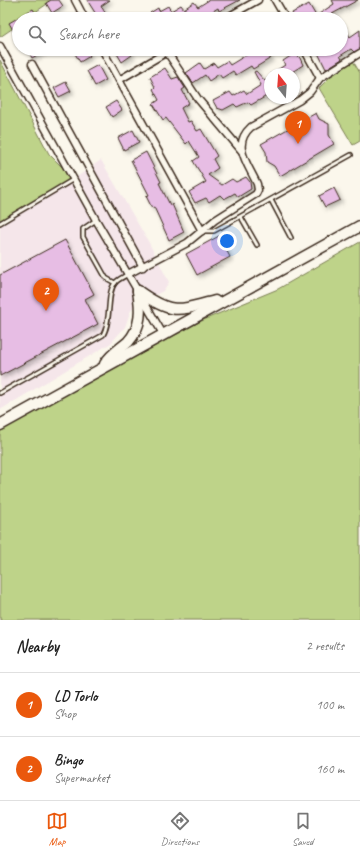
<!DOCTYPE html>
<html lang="en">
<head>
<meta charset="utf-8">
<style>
  :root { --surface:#fff; --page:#f2f2f2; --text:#222; --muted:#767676; --line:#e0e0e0; --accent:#ea580c }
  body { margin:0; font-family:Caveat,sans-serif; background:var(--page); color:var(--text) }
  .compass { position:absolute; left:264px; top:68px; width:36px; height:36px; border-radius:50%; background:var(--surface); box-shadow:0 1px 3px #0004; rotate:343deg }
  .you { position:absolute; left:227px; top:241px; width:14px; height:14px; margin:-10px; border:3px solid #fff; border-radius:50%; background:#1a73e8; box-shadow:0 0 0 6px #1a73e833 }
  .badge { display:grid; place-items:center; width:26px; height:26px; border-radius:50%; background:var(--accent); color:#fff; font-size:13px; font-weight:700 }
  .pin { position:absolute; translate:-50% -33px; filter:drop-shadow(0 1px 2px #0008) }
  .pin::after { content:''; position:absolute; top:21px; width:14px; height:12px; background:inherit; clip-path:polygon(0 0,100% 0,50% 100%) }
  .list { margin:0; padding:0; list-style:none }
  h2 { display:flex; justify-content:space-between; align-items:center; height:52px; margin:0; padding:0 16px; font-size:17px }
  h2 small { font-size:13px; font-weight:400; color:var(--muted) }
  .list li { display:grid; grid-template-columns:26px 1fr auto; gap:12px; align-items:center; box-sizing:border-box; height:64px; padding:0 16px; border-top:1px solid var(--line) }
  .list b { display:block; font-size:15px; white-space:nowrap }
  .list p { margin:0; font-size:13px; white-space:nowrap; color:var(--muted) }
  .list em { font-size:13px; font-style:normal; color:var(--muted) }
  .icon { flex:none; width:22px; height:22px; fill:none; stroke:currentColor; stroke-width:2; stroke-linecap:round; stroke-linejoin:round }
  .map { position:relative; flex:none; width:360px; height:620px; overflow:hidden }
  .search { position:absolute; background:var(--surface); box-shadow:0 1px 3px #0004; left:12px; right:12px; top:12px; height:44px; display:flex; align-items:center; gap:10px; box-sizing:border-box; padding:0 14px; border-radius:22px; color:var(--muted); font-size:15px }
  .sheet { height:180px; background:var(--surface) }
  nav { display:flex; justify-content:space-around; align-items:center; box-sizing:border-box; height:56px; border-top:1px solid var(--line); background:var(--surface); font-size:11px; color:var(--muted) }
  nav a { display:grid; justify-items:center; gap:2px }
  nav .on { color:var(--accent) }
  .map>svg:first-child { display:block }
  .built { fill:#f5e6ea }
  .green { fill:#bed389; stroke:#7c7e54 }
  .building { fill:#e7bde4; stroke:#3b2a1e; filter:url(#shadow) }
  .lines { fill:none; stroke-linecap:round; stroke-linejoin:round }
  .service-casing { stroke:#3b2a1e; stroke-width:6 }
  .minor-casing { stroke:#3b2a1e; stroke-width:9 }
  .primary-casing { stroke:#3b2a1e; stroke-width:13 }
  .service { stroke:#fbf7ec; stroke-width:3 }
  .minor { stroke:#fbf7ec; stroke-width:6 }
  .primary { stroke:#fbf7ec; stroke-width:10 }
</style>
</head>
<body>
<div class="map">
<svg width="360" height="620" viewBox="0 0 360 620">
  <defs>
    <filter id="shadow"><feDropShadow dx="2.5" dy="2.5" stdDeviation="2" flood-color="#0004"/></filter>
  </defs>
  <rect width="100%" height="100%" fill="#fbf7ec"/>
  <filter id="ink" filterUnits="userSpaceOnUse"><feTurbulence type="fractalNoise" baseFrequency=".025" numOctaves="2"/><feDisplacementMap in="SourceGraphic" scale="8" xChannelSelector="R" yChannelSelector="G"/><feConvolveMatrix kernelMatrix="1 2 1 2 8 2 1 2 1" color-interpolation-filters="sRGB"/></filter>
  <g filter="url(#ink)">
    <polygon class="built" points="101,160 148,241 169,282 163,291 135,306 130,312 125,327 111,343 0,410 0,223 74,179"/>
    <g class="green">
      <polygon points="0,0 53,0 25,19 19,19 19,24 0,37"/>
      <polygon points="0,60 49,154 74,179 0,223"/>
      <polygon points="353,61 360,73 360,141 353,145 319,88 332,75"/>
      <polygon points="360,242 360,620 0,620 0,431 201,321 278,289"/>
    </g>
    <g class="building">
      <polygon points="51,0 59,0 63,6 52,13 46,3"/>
      <polygon points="87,0 110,0 101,6 109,19 99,19"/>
      <polygon points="209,0 240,0 219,11 218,8 203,17 201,13 192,19 189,19 187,16 182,19 154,19 150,13 158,8 159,11 168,6 171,11 181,5 184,9 194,2 198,7"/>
      <polygon points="332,0 358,0 332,14 335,19 295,19 292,13 309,4 316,16 334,4"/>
      <polygon points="33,9 39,19 19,19 19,40 9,23"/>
      <polygon points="341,24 350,37 360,30 360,49 354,52 351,49 340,56 342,59 326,69 318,53 325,49 341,49"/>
      <polygon points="27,49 48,49 32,58"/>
      <polygon points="78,49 86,49 90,56 80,62 74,52"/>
      <polygon points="121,49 129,49 132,55 122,62 116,52"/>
      <polygon points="256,49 265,49 271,58 253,69 251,66 236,75 233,71 222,78 219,74 209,81 205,75 193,83 186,73 200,63 204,69 214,63 217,67 227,61 230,65"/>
      <polygon points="295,53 300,58 303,65 292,72 293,74 271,74 285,65 283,61"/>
      <polygon points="98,65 106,80 95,86 87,71"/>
      <polygon points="165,68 172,79 178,77 185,88 182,90 189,103 181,108 188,122 191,121 197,131 201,129 217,156 213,159 218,168 208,175 222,185 232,179 236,182 246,177 250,182 251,189 238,197 235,193 224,199 220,195 209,202 206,198 195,203 189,192 206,182 193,161 199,157 189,141 186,144 166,118 163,120 153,104 159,100 153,89 155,87 150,77"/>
      <polygon points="256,71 265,81 270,79 270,94 251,105 248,102 237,107 234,104 223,110 217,108 213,101 230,92 233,96 244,90 247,94 261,85 254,72"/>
      <polygon points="66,82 71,91 59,97 54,88"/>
      <polygon points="116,101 122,110 112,117 106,107"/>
      <polygon points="316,113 319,119 329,124 329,135 334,144 280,176 274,166 267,162 266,152 261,144"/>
      <polygon points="133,130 139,142 124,150 118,138"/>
      <polygon points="146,152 161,182 159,183 170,205 172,204 184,232 169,240 154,207 152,208 146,196 149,195 131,160"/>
      <polygon points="334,188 340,200 325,207 319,196"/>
      <polygon points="219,236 230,257 197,275 186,254"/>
      <polygon points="65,240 94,294 85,299 98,324 0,376 0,275"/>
    </g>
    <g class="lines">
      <g class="service-casing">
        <g id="service">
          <polyline points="271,200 291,238"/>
          <polyline points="241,217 257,245"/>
          <polyline points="96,220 83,229 83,237 106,278 115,283"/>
          <polyline points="0,223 74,179"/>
          <polyline points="202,231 214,231 351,155"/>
          <path d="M0 393 103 335C112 320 106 293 115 283 118 279 124 277 128 274"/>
        </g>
      </g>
      <g class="minor-casing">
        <g id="minor">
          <polyline points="75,0 85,19"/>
          <polyline points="275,0 286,19"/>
          <polyline points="224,19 258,0"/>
          <polyline points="0,46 96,220 163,334"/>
          <polyline points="102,49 202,231"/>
          <polyline points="304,49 320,78"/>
          <polyline points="167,52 198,99 241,150"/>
          <polyline points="32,64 143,267"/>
          <polyline points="119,80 172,49"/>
          <path d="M128 274 187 243 215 220 256 194 258 190 257 184C248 164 231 145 251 127L300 100 310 92 320 78 360 53"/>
        </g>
      </g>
      <g class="primary-casing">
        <g id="primary">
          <path d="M138 291C172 315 177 311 215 301"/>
          <path d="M105 364C111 354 120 349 128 342 142 327 141 309 138 291"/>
          <polyline points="0,425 360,226"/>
        </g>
      </g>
      <use href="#service" class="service"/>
      <use href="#minor" class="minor"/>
      <use href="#primary" class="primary"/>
    </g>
  </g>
</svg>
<svg class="compass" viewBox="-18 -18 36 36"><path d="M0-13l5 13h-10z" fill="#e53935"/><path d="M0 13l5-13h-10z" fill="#767676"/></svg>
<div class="you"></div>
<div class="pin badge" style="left:298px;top:144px">1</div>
<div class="pin badge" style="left:46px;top:311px">2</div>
<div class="search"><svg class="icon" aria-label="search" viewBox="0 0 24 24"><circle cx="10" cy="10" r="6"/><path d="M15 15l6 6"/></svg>Search here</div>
</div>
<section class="sheet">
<h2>Nearby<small>2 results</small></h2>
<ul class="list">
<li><span class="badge">1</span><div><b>LD Torlo</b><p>Shop</p></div><em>100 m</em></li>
<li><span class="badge">2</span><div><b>Bingo</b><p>Supermarket</p></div><em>160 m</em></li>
</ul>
</section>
<nav>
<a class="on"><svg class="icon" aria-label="map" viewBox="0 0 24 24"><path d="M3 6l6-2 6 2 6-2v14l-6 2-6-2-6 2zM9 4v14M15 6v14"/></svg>Map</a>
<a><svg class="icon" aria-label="directions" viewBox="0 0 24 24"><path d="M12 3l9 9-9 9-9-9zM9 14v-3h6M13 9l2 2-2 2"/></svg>Directions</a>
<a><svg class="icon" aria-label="saved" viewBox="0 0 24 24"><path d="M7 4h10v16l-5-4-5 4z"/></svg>Saved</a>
</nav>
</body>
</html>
